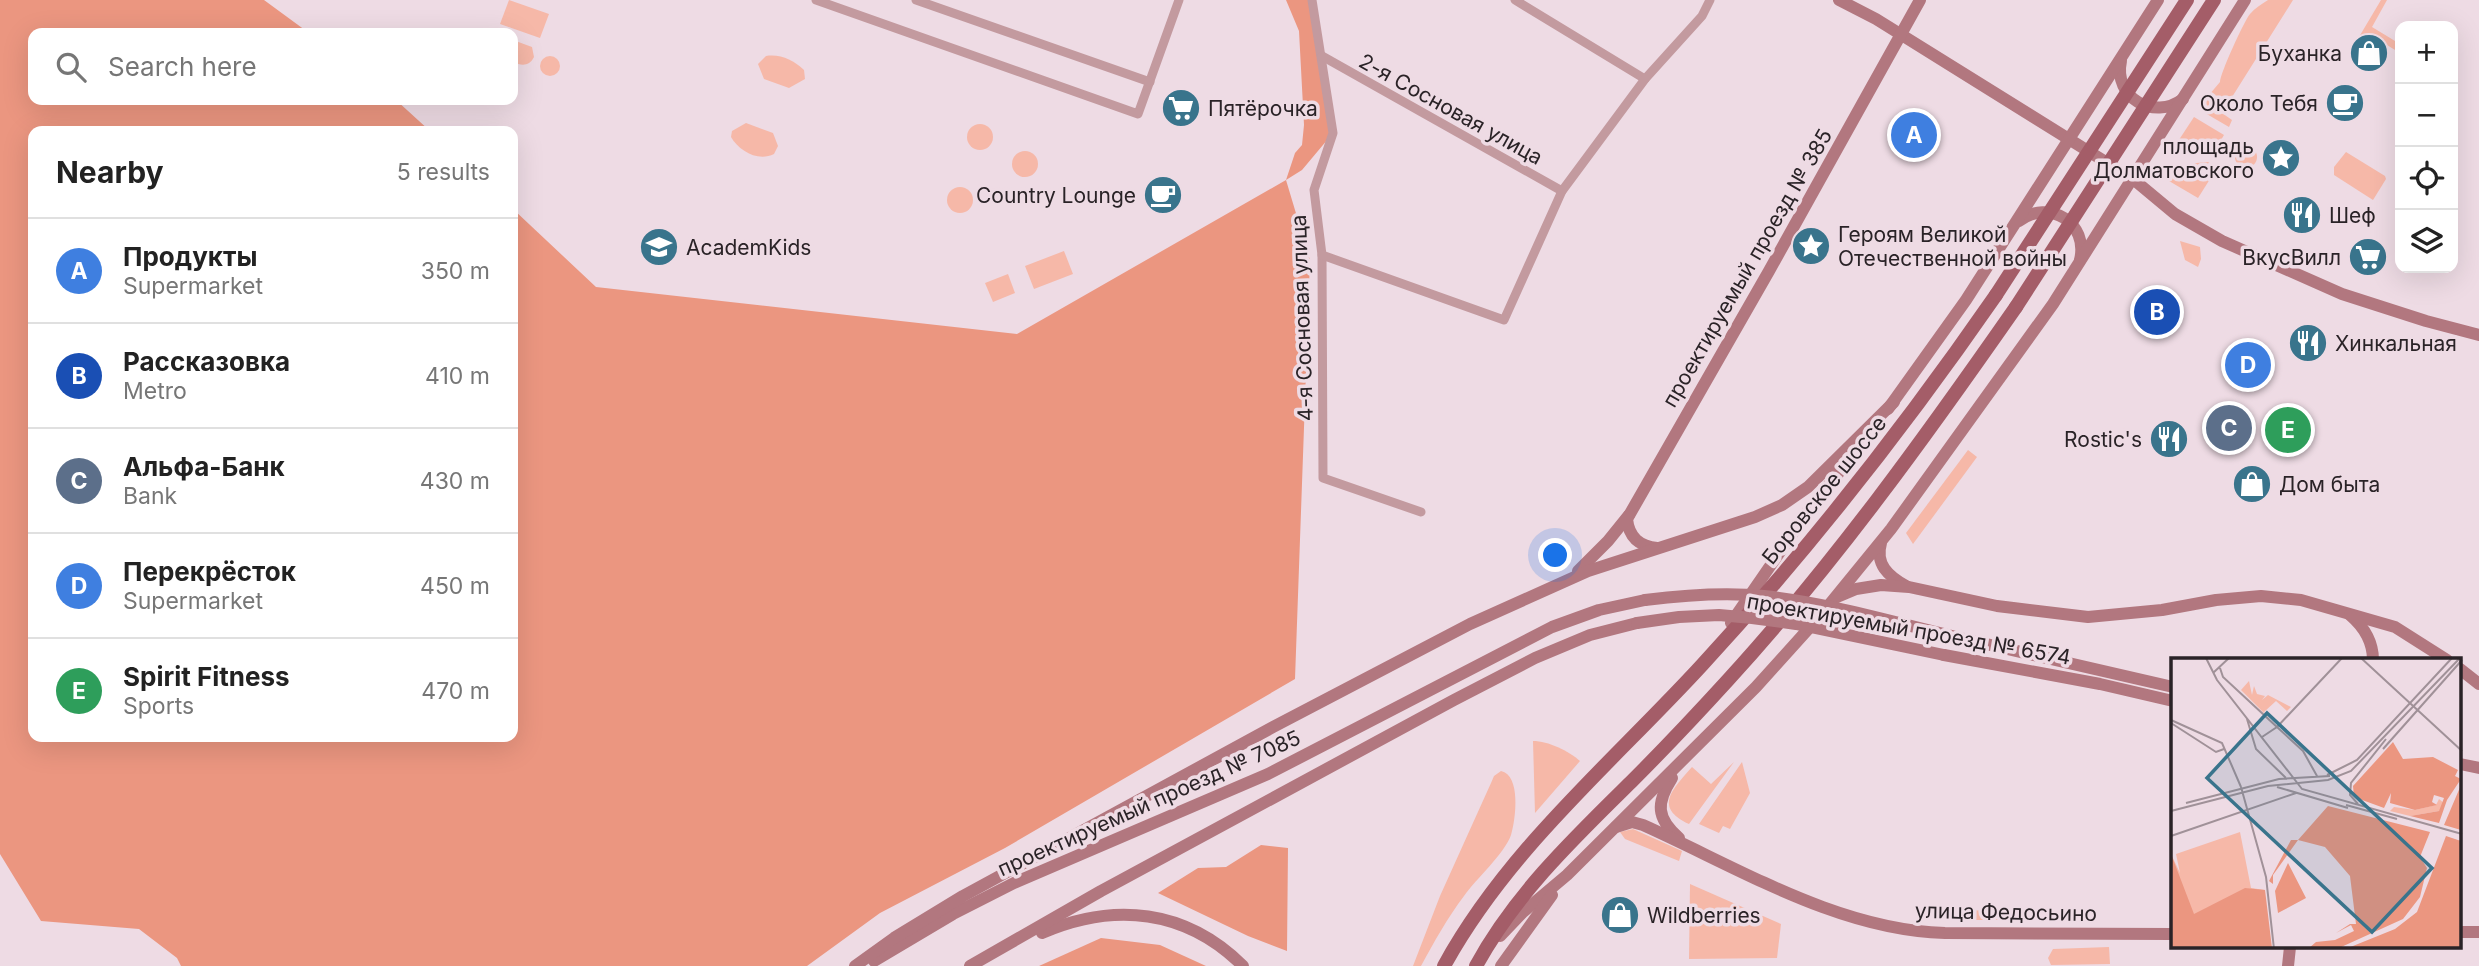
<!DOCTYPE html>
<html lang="en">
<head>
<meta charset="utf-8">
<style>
  :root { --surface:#fff; --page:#f2f2f2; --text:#222; --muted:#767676; --line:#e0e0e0; --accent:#39748c }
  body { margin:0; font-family:Inter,sans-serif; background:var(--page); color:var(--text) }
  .controls { position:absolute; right:21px; top:21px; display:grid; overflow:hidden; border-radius:14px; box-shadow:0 7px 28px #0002 }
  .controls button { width:63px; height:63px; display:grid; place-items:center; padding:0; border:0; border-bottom:2px solid var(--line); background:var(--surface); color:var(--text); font:35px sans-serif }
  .you { position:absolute; left:1556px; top:556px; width:24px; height:24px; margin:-18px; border:5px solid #fff; border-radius:50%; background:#1a73e8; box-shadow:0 0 0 10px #1a73e833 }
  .badge { display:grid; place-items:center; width:46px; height:46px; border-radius:50%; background:var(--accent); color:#fff; font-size:23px; font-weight:700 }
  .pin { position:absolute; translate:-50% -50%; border:4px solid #fff; box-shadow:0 2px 7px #0006 }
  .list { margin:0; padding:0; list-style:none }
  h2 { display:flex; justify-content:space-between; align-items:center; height:91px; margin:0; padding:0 28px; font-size:30px }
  h2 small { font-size:23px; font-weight:400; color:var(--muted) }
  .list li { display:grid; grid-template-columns:46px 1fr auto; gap:21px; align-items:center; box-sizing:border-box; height:105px; padding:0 28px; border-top:2px solid var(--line) }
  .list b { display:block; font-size:26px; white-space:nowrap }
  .list p { margin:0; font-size:23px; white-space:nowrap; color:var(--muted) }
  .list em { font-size:23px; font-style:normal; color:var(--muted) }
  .icon { flex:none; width:38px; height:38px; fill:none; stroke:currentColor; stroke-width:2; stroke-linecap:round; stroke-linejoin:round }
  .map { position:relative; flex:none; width:2479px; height:966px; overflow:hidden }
  .search { position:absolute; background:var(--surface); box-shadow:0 7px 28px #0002; left:28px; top:28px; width:490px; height:77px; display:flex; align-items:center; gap:18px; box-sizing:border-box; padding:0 24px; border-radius:14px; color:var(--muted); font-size:26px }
  .panel { position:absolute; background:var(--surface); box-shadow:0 7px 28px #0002; left:28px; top:126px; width:490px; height:616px; border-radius:14px }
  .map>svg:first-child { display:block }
  .green { fill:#f6b8a8 }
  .forest { fill:#eb9680 }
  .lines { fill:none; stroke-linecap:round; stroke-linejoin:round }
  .street { stroke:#c39a9f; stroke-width:9 }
  .secondary { stroke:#b2777f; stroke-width:12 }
  .primary { stroke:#a45d68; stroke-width:14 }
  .secondary-bridge { stroke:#b2777f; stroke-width:12 }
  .primary-bridge { stroke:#a45d68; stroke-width:14 }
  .labels { text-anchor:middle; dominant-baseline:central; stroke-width:7; stroke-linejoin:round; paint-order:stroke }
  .poi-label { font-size:21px; fill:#2a2327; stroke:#eedbe4; text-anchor:start }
  .street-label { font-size:21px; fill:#2a2327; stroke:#eedbe4 }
  .inset-road { fill:none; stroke:#a09198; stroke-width:2 }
  .view { fill:#39748c; fill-opacity:0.15; stroke:#39748c; stroke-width:3.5 }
  .inset-edge { fill:none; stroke:#2a2327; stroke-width:3.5 }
</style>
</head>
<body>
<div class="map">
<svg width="2479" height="966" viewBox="0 0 2479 966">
  <rect width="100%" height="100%" fill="#eedbe4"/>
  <g class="green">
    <polygon points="509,0 549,14 540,38 500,24"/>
    <path d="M2268 0H2293L2222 113 2232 120 2229 127 2205 113 2203 102 2220 82C2220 74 2244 21 2250 14 2255 8 2262 4 2268 0Z"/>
    <polygon points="2381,0 2387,0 2372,27 2400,44 2400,53 2369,34 2364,40 2359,37"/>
    <path d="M513 40 532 47 534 57C529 67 522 65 513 63Z"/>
    <circle cx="550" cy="66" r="10"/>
    <path d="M766 56C781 54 793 60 804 70L805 79 789 88 764 79 758 64Z"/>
    <polygon points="2194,117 2224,135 2215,150 2169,155"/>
    <path d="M746 123 773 133 778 146 774 154C758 162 739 151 731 137L732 131Z"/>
    <circle cx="980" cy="137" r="13"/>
    <circle cx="2246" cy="157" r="11"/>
    <circle cx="1025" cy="164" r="13"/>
    <polygon points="2346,152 2385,176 2386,179 2373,200 2334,175 2334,167"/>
    <polygon points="2208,162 2217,168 2198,198 2169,181 2162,166"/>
    <circle cx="960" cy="200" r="13"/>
    <polygon points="2180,241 2200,247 2201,259 2198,267 2185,260"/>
    <polygon points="1064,251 1073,274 1034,289 1025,266"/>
    <polygon points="1008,274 1015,293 993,302 985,283"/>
    <polygon points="1968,450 1977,457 1913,544 1906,533"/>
    <path d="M1533 741C1548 741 1569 751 1580 761L1535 813Z"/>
    <path d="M1734 762 1689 824C1653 807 1673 789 1692 767L1711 784Z"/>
    <polygon points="1742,762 1750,793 1730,829 1723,826 1719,833 1699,824"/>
    <path d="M1501 771C1521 775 1516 819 1511 835 1505 853 1476 879 1464 896 1448 917 1434 942 1421 966H1413L1440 896 1491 783 1494 776Z"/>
    <polygon points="1633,829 1682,851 1679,861 1625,839 1620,832"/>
    <polygon points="1690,884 1781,924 1777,958 1689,959"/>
    <polygon points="1951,910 2010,911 2002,920 1957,920"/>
    <polygon points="2109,947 2110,964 2051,965 2048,958 2053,949"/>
  </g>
  <g class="forest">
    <polygon points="0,0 264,0 309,33 33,33 33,100 396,100 430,131 33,131 33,737 513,737 513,209 596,287 1017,334 1286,180 1295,153 1302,145 1304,125 1299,31 1286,0 1312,0 1333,133 1302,170 1286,180 1310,260 1295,679 1005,848 880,913 807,966 181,966 177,958 139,929 41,921 0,854"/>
    <polygon points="1261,845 1288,848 1287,951 1248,936 1158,893 1198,868 1226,867"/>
    <polygon points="1101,938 1160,945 1206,966 1039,966"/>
  </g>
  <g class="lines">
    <g class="street">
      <polyline points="816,0 1138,114 1179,0"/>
      <polyline points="916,0 1150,82"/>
      <polyline points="1312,0 1333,133 1314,190 1322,255 1323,478 1421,512"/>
      <polyline points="1515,0 1645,79"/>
      <polyline points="1322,56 1562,191"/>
      <polyline points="1322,255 1504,320 1562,191 1645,79 1702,16 1710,0"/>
    </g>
    <g class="secondary">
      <polyline points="1839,0 1876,19 2133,179 2175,214 2222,241 2342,294 2426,321 2479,335"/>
      <path d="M2121 61C2113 98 2154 121 2183 99"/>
      <path d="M2019 221C2049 198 2089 223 2080 260"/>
      <polyline points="1888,409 1966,300 2158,0"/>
      <path d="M1881 543C1875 564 1888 576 1906 586"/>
      <path d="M1657 548C1640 546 1629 538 1627 519L1769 271 1920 0"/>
      <polyline points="1578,571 1608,541 1629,515"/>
      <polyline points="1837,597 1856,589 1881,585 1909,587 1997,606 2088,617 2162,610 2216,600 2261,596 2301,600 2395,627 2447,660"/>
      <path d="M2350 615C2364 627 2373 641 2373 660"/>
      <polyline points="1731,623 1808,511 1865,440"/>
      <polyline points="1960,638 2173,687"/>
      <polyline points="1944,655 2100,684 2173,701"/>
      <polyline points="2460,669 2479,684"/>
      <polyline points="2460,764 2479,768"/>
      <path d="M1672 778C1656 803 1656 818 1679 838"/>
      <path d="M1616 827 1632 822 1643 825C1739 868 1838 930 1945 933L2173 934"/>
      <polyline points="2460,932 2479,932"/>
      <path d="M1042 933C1114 902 1186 909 1243 966"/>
      <polyline points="1500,936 1522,913 1567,875 1756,687 1820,616 1891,529 2053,304 2245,0"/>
      <polyline points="874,961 953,914 1014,883 1268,774 1552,627 1599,610 1645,600"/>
      <polyline points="855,966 894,938 963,896 1273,727 1470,624 1588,571 1755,517 1782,505 1808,487 1894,402"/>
      <polyline points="970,966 1101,891 1454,700 1535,658 1590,635 1637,623"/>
      <polyline points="1501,966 1552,895"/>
      <polyline points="2288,966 2290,947"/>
    </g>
    <g class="primary">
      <path d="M1444 966C1508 849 1613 762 1702 665 1810 548 1906 425 1996 295"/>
      <path d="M1476 966C1515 894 1575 837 1633 780 1665 748 1697 714 1728 680 1834 564 1926 436 2016 307"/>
    </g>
    <g class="secondary-bridge">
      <path d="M1645 600C1685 595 1724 592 1764 596 1830 603 1895 623 1960 638"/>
      <polyline points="1637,623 1679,617 1719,615 1752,618 1796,624 1944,655"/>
    </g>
    <g class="primary-bridge">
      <polyline points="1996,295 2187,0"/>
      <polyline points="2016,307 2214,0"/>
    </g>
  </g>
  <defs>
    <g id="shop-disc" transform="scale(2.0125)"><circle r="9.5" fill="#39748c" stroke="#eedbe4"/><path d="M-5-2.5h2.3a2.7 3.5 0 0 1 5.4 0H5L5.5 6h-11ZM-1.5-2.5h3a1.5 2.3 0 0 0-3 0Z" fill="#fff"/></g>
    <g id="cafe-disc" transform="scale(2.0125)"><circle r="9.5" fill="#39748c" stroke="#eedbe4"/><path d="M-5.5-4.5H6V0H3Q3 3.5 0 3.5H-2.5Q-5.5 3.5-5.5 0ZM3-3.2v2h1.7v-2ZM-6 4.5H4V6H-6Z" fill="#fff"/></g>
    <g id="supermarket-disc" transform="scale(2.0125)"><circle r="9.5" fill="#39748c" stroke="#eedbe4"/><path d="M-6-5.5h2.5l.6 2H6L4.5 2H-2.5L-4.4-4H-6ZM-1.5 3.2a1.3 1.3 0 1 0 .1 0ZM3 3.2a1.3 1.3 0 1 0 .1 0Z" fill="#fff"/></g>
    <g id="sight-disc" transform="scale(2.0125)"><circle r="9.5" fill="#39748c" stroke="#eedbe4"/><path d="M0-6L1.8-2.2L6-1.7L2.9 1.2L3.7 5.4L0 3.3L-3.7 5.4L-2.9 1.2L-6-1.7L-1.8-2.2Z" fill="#fff"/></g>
    <g id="restaurant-disc" transform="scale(2.0125)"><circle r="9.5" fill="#39748c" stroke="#eedbe4"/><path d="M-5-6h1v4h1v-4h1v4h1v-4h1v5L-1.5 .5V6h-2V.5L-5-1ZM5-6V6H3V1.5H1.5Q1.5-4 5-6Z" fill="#fff"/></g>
    <g id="school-disc" transform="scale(2.0125)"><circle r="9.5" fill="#39748c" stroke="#eedbe4"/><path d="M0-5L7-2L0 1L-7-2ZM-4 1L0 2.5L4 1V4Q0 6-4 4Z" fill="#fff"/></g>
  </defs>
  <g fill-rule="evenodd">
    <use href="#shop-disc" x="2369" y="53"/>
    <use href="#cafe-disc" x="2345" y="103"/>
    <use href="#supermarket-disc" x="1181" y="108"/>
    <use href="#sight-disc" x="2281" y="158"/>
    <use href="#cafe-disc" x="1163" y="195"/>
    <use href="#restaurant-disc" x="2302" y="215"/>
    <use href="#sight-disc" x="1811" y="246"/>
    <use href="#school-disc" x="659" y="247"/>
    <use href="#supermarket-disc" x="2368" y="257"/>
    <use href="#restaurant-disc" x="2308" y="343"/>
    <use href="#restaurant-disc" x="2169" y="439"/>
    <use href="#shop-disc" x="2252" y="484"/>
    <use href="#shop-disc" x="1620" y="915"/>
  </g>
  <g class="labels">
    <g class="poi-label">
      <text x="2342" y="53" text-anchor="end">Буханка</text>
      <text x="2318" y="103" text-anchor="end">Около Тебя</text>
      <text x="1208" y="108">Пятёрочка</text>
      <text x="2254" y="146" text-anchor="end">площадь<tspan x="2254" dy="24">Долматовского</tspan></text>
      <text x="1136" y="195" text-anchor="end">Country Lounge</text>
      <text x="2329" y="215">Шеф</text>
      <text x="1838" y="234">Героям Великой<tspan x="1838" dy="24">Отечественной войны</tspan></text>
      <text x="686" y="247">AcademKids</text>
      <text x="2341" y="257" text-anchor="end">ВкусВилл</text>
      <text x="2335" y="343">Хинкальная</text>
      <text x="2142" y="439" text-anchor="end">Rostic's</text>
      <text x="2279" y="484">Дом быта</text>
      <text x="1647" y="915">Wildberries</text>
    </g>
    <g class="street-label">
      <text transform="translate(1451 109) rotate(29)">2-я Сосновая улица</text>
      <text transform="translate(1747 268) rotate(-60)">проектируемый проезд № 385</text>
      <text transform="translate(1302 318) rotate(-92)">4-я Сосновая улица</text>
      <text transform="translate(1824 490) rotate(-51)">Боровское шоссе</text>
      <text transform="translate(1909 629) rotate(10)">проектируемый проезд № 6574</text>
      <text transform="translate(1149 803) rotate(-24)">проектируемый проезд № 7085</text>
      <text transform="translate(2006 912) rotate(1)">улица Федосьино</text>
    </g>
  </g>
  <g transform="translate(2171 658)">
    <rect width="290" height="290" fill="#eedbe4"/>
    <path d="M78 23 81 37 83 28 86 36 94 38 91 42 97 37 120 49 116 53 105 43 93 54 98 60 70 32ZM268 141 274 146 268 153 239 158 219 153 223 149 244 152 265 147ZM69 174 80 230 94 232 0 290V196L9 215 5 196Z" fill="#f6b8a8"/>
    <path d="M222 84 232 101 262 99 287 112 284 118 290 121 276 142 268 165 239 158 268 153 273 140 263 137 261 144 266 147 244 152 219 145 220 135 213 150 183 139 182 128ZM290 127V172L273 167ZM157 148 259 174 249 199 256 210 249 239 232 261 168 290H138L145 284 164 282 183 273 180 267 165 275 179 266H185L179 218 154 189 127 182 102 217V226L98 223 120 182H127ZM275 178 290 183V290H177L224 271 246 254ZM0 196 23 256 74 230 94 232 101 290 0 291ZM117 205 135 240 107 255 104 233Z" fill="#eb9680"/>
    <path class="inset-road" d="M35 0 46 22 131 131 291 176M190 0 291 93M49 10 52 19 106 69 171 0M42 15 58 0M76 61 85 91 115 120M0 62 51 85 70 129M0 65 45 94 53 91M91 79 106 69 132 93 146 118M212 91 291 2M156 117 186 102 281 0M70 129 95 219 103 291M106 129 177 150M15 145 108 121 159 118M187 146 179 137 180 125 215 81M175 147 226 161M0 153 97 128 157 122 180 113 289 0M0 178 125 135"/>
    <path class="view" d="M96 55 261 210 201 274 36 120Z"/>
    <rect width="290" height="290" class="inset-edge"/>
  </g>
</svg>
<div class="controls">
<button>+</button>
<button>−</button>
<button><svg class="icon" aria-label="locate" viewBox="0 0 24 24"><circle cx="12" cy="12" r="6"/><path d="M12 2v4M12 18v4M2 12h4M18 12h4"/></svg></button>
<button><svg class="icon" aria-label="layers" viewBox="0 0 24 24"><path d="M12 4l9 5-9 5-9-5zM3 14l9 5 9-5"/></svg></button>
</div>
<div class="you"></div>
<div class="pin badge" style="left:1914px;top:135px;background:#3f7fe0">A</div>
<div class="pin badge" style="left:2157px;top:312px;background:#1a4fb4">B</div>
<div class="pin badge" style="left:2229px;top:428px;background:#5c6f8a">C</div>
<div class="pin badge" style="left:2248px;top:365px;background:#3f7fe0">D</div>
<div class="pin badge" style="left:2288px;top:430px;background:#2e9e5b">E</div>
<div class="search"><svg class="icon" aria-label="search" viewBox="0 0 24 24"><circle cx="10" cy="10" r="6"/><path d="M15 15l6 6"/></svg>Search here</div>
<section class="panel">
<h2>Nearby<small>5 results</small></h2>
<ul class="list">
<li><span class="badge" style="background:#3f7fe0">A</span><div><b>Продукты</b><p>Supermarket</p></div><em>350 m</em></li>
<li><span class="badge" style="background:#1a4fb4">B</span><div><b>Рассказовка</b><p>Metro</p></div><em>410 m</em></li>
<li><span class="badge" style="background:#5c6f8a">C</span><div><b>Альфа-Банк</b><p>Bank</p></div><em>430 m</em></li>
<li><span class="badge" style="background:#3f7fe0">D</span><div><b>Перекрёсток</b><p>Supermarket</p></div><em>450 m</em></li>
<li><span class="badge" style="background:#2e9e5b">E</span><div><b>Spirit Fitness</b><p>Sports</p></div><em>470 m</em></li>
</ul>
</section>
</div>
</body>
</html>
